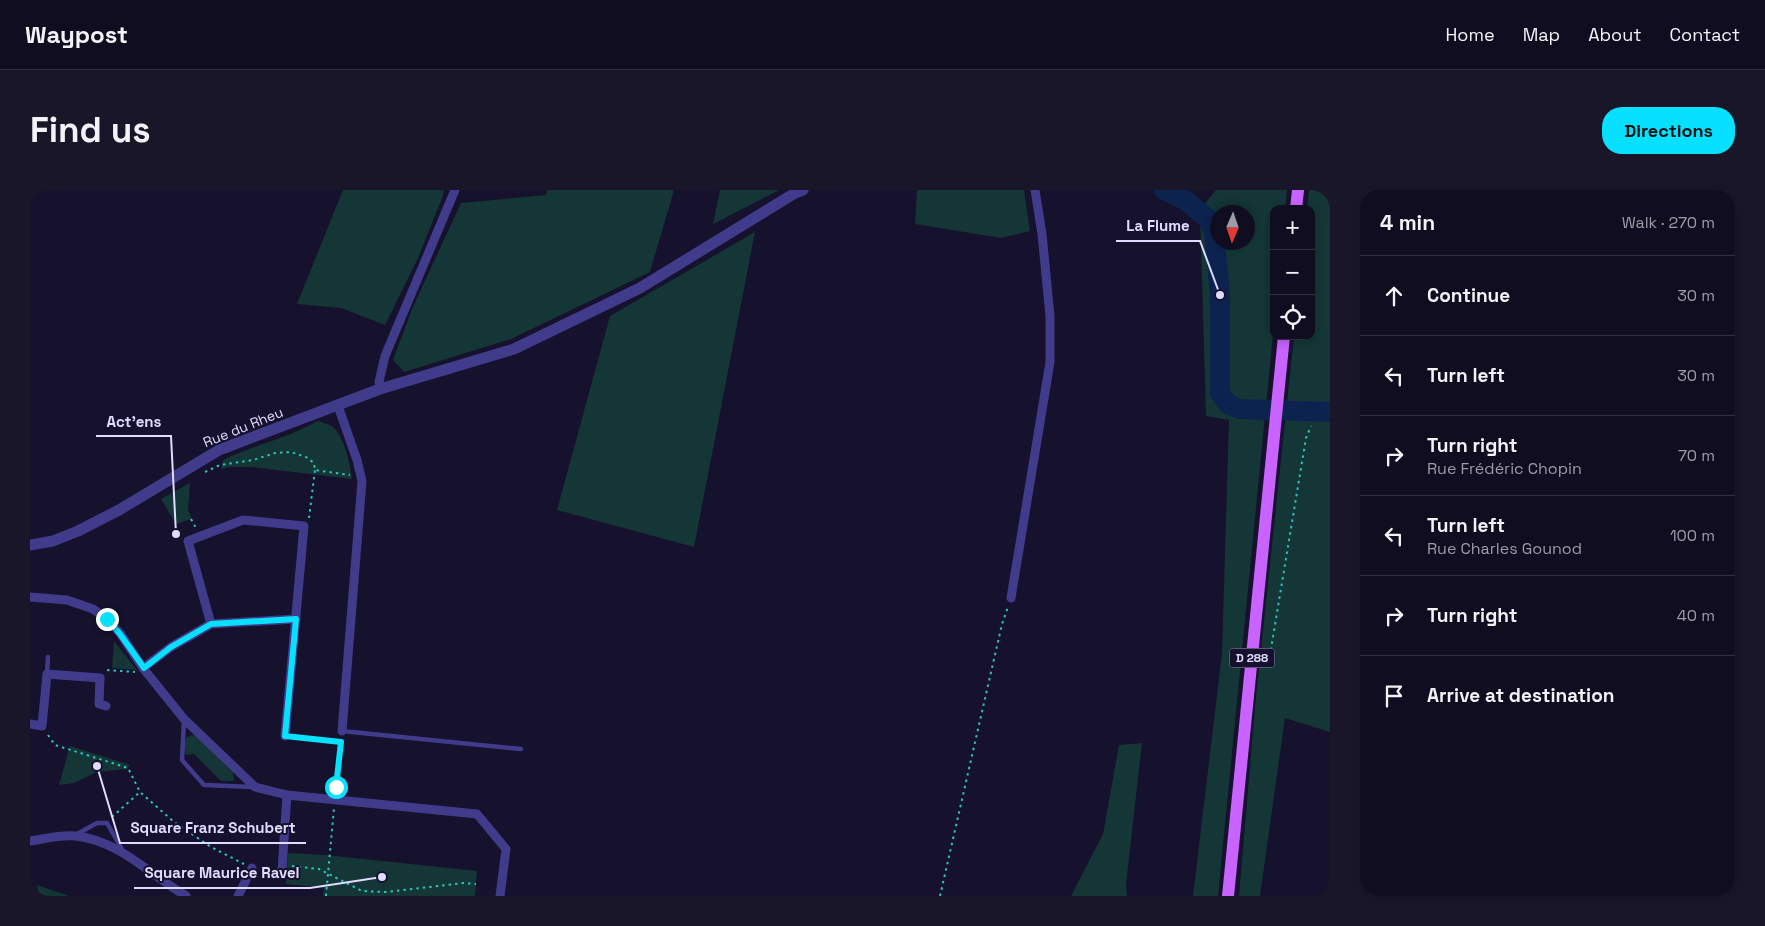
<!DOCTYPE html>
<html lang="en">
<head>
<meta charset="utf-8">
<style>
  :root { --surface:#100d21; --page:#19162a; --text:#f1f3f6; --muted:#9c9ca5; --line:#302d3f; --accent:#08e0ff }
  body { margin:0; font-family:"Space Grotesk",sans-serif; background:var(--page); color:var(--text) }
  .controls { position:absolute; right:15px; top:15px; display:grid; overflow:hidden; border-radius:10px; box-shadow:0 2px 8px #0003 }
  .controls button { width:45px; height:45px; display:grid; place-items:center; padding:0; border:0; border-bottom:1px solid var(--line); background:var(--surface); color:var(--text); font:25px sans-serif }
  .compass { position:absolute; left:1180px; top:15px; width:45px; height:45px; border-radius:50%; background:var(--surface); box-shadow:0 2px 8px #0003; rotate:182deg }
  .stop { position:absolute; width:15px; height:15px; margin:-11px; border:4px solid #08e0ff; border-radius:50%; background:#fff }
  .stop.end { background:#08e0ff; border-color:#fff; box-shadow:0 1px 5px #0008 }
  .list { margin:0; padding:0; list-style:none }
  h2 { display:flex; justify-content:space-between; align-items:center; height:65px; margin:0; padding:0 20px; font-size:21px }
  h2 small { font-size:16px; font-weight:400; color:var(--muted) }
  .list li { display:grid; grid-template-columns:32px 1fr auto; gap:15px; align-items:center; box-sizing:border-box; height:80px; padding:0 20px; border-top:1px solid var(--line) }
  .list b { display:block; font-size:19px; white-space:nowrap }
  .list p { margin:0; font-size:16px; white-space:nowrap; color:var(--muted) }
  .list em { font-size:16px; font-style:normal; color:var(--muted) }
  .icon { flex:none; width:28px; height:28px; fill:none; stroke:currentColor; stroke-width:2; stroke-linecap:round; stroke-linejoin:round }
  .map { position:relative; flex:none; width:1300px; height:706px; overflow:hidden; border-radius:20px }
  header { display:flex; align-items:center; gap:30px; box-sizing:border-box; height:70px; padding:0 25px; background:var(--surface); border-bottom:1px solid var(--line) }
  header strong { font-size:24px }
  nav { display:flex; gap:28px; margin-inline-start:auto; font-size:18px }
  .intro { display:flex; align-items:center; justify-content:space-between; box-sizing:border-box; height:120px; padding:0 30px }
  h1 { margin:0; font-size:35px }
  .button { padding:12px 22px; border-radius:20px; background:var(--accent); color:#111; font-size:18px; font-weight:700 }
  main { display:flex; gap:30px; padding:0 30px }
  aside { flex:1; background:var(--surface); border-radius:20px; box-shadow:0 2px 8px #0003 }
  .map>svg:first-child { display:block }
  .green { fill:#143636; fill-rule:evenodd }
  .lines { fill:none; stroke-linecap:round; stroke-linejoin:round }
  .river { stroke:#0c2350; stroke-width:20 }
  .path { stroke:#2ec0bb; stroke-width:2; stroke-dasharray:2.5 4; stroke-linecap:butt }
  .service { stroke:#403b8b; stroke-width:4.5 }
  .minor { stroke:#403b8b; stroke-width:9 }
  .tertiary { stroke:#403b8b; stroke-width:11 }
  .primary { stroke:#c863ff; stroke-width:12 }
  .route { stroke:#08e0ff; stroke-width:6 }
  .labels { text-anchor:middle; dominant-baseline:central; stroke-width:4; stroke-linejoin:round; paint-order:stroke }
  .shield { fill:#16112c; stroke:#a39fc0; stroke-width:1 }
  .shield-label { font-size:12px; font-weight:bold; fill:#e0dcff }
  .street-label { font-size:14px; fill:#e0dcff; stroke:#16112c }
  .leader { fill:none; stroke:#e0dcff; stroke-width:2 }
  .callout-dot { fill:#e0dcff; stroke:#16112c; stroke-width:2 }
  .callout-label { font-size:15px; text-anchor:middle; font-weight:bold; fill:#e0dcff; stroke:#16112c; stroke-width:4; stroke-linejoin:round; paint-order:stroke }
</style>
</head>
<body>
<header>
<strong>Waypost</strong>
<nav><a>Home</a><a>Map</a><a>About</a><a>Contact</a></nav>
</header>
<div class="intro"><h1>Find us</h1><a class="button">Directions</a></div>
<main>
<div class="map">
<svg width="1300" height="706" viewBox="0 0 1300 706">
  <rect width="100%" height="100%" fill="#16112c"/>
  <g class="green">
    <polygon points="313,0 414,0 412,8 388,68 355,135 311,118 267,114"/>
    <polygon points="517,0 644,0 620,82 481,149 374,182 363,170 382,119 431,13 516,5"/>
    <polygon points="690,0 749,0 683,34"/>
    <polygon points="887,0 994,0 1000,41 971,48 885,34"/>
    <path d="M1186 0H1257L1255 19H1244V134L1188 706H1163L1192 463 1199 230 1176 226 1170 20ZM1188 22H1218V52H1188Z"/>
    <polygon points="1279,0 1300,0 1300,542 1255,528 1230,706 1209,706 1225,517 1264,146 1281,146 1281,19 1277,19"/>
    <polygon points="725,42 664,357 527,320 580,126"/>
    <path d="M288 231C293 233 299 234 303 237 315 248 320 274 322 289L221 277H200L191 279 193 270C224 255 258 248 288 231Z"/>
    <polygon points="160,293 158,320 162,329 146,334 131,309"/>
    <polygon points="84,451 107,480 82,478"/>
    <path d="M162 545 167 546 203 583 204 589 203 591H191L164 564 156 565C153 559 154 554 156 548Z"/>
    <polygon points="1112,553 1096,694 1097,706 1041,706 1073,644 1089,555"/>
    <polygon points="40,556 100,575 97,579 67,582 44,593 29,595"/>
    <polygon points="258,663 296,665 447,681 445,706 293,706 294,698 256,694"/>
    <polygon points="7,695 39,706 9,706"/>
  </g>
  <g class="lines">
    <polyline class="river" points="1134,0 1155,10 1178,29 1184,42 1190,105 1190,203 1198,214 1210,219 1300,222"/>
    <g class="path">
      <polyline points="175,282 190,275 223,270 245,263 261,262 276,267 284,273 285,280 320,285"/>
      <polyline points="279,328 285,280"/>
      <polyline points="161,329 166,338"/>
      <polyline points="1233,477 1239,471 1276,248 1281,236"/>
      <polyline points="77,480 105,482"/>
      <polyline points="18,545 25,555 98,578 110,602 144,632 181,657 214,674"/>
      <polyline points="264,547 311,552"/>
      <polyline points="306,601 311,551"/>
      <polyline points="82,627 110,602"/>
      <polyline points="262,676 289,679 332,701 356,702 433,693 446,694"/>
      <polyline points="232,679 243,680"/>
      <polyline points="296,706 304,618"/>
      <polyline points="910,706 972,434 978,417"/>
    </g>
    <g class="service">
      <polyline points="17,484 18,467"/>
      <polyline points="154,530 152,570 174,595 223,597"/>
      <polyline points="312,541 491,559"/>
      <polyline points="47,644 67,633 77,633 93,661"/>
    </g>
    <g class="minor">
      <polyline points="350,199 349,192 355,166 425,0"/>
      <polyline points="308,216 327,270 332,291 312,541"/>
      <polyline points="0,407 37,410 63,419 77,429 90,443 113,478 154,529 225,597 257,605 447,624 476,659 470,706"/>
      <polyline points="981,408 1020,172 1020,126 1012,44 1005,0"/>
      <polyline points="181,434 158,351 213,330 274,336 255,546"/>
      <polyline points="113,478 141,457 181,434 266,429"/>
      <polyline points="0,534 12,536 17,484 70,488 69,514 76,516"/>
      <path d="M0 651C14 649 32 644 46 646 90 651 120 685 156 706"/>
      <polyline points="252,680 257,605"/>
      <polyline points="208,706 222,678"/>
    </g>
    <polyline class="tertiary" points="0,355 23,351 48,341 89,320 189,260 350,199 484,159 610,98 765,3 773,0"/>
    <g class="primary">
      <polyline points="1266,19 1268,0"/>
      <polyline points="1198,706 1254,146"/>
    </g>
  </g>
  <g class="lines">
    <polyline class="route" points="77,429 90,444 114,478 141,457 181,434 266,429 255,546 311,552 306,597"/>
  </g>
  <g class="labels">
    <rect class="shield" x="1199.5" y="458.5" width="45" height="19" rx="4"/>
    <g class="shield-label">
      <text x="1222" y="468">D 288</text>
    </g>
    <g class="street-label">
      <text transform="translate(213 237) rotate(-22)">Rue du Rheu</text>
    </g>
  </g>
  <path class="leader" d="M1190 105L1170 51H1086M146 344L141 246H66M67 576L90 653H276M352 687L280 698H104"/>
  <g class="callout-dot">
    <circle cx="1190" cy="105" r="5"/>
    <circle cx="146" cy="344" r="5"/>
    <circle cx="67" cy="576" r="5"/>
    <circle cx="352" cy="687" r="5"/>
  </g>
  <g class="callout-label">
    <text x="1128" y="41">La Flume</text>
    <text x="104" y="237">Act’ens</text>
    <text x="183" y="643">Square Franz Schubert</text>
    <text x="192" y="688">Square Maurice Ravel</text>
  </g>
</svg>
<div class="controls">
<button>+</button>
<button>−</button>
<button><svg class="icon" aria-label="locate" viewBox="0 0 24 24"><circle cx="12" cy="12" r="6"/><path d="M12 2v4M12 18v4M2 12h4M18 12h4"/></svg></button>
</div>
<svg class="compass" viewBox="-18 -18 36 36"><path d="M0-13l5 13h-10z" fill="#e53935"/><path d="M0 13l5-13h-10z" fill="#9c9ca5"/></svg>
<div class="stop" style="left:306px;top:597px"></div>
<div class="stop end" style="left:77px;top:429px"></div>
</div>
<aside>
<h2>4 min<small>Walk · 270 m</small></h2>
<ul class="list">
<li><svg class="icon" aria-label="ahead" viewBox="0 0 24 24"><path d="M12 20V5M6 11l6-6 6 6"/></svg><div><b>Continue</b></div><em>30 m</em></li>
<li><svg class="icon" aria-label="left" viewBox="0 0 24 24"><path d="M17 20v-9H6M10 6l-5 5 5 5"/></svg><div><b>Turn left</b></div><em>30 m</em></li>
<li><svg class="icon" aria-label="right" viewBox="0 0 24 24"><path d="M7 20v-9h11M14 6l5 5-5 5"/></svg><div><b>Turn right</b><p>Rue Frédéric Chopin</p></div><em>70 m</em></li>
<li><svg class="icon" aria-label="left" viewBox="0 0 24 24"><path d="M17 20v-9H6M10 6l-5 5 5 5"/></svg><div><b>Turn left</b><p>Rue Charles Gounod</p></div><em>100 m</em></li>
<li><svg class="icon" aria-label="right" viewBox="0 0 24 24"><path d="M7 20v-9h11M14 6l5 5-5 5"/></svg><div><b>Turn right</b></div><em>40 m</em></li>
<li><svg class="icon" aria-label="arrive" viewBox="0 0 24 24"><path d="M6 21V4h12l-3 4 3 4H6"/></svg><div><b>Arrive at destination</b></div></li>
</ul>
</aside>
</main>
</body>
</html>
